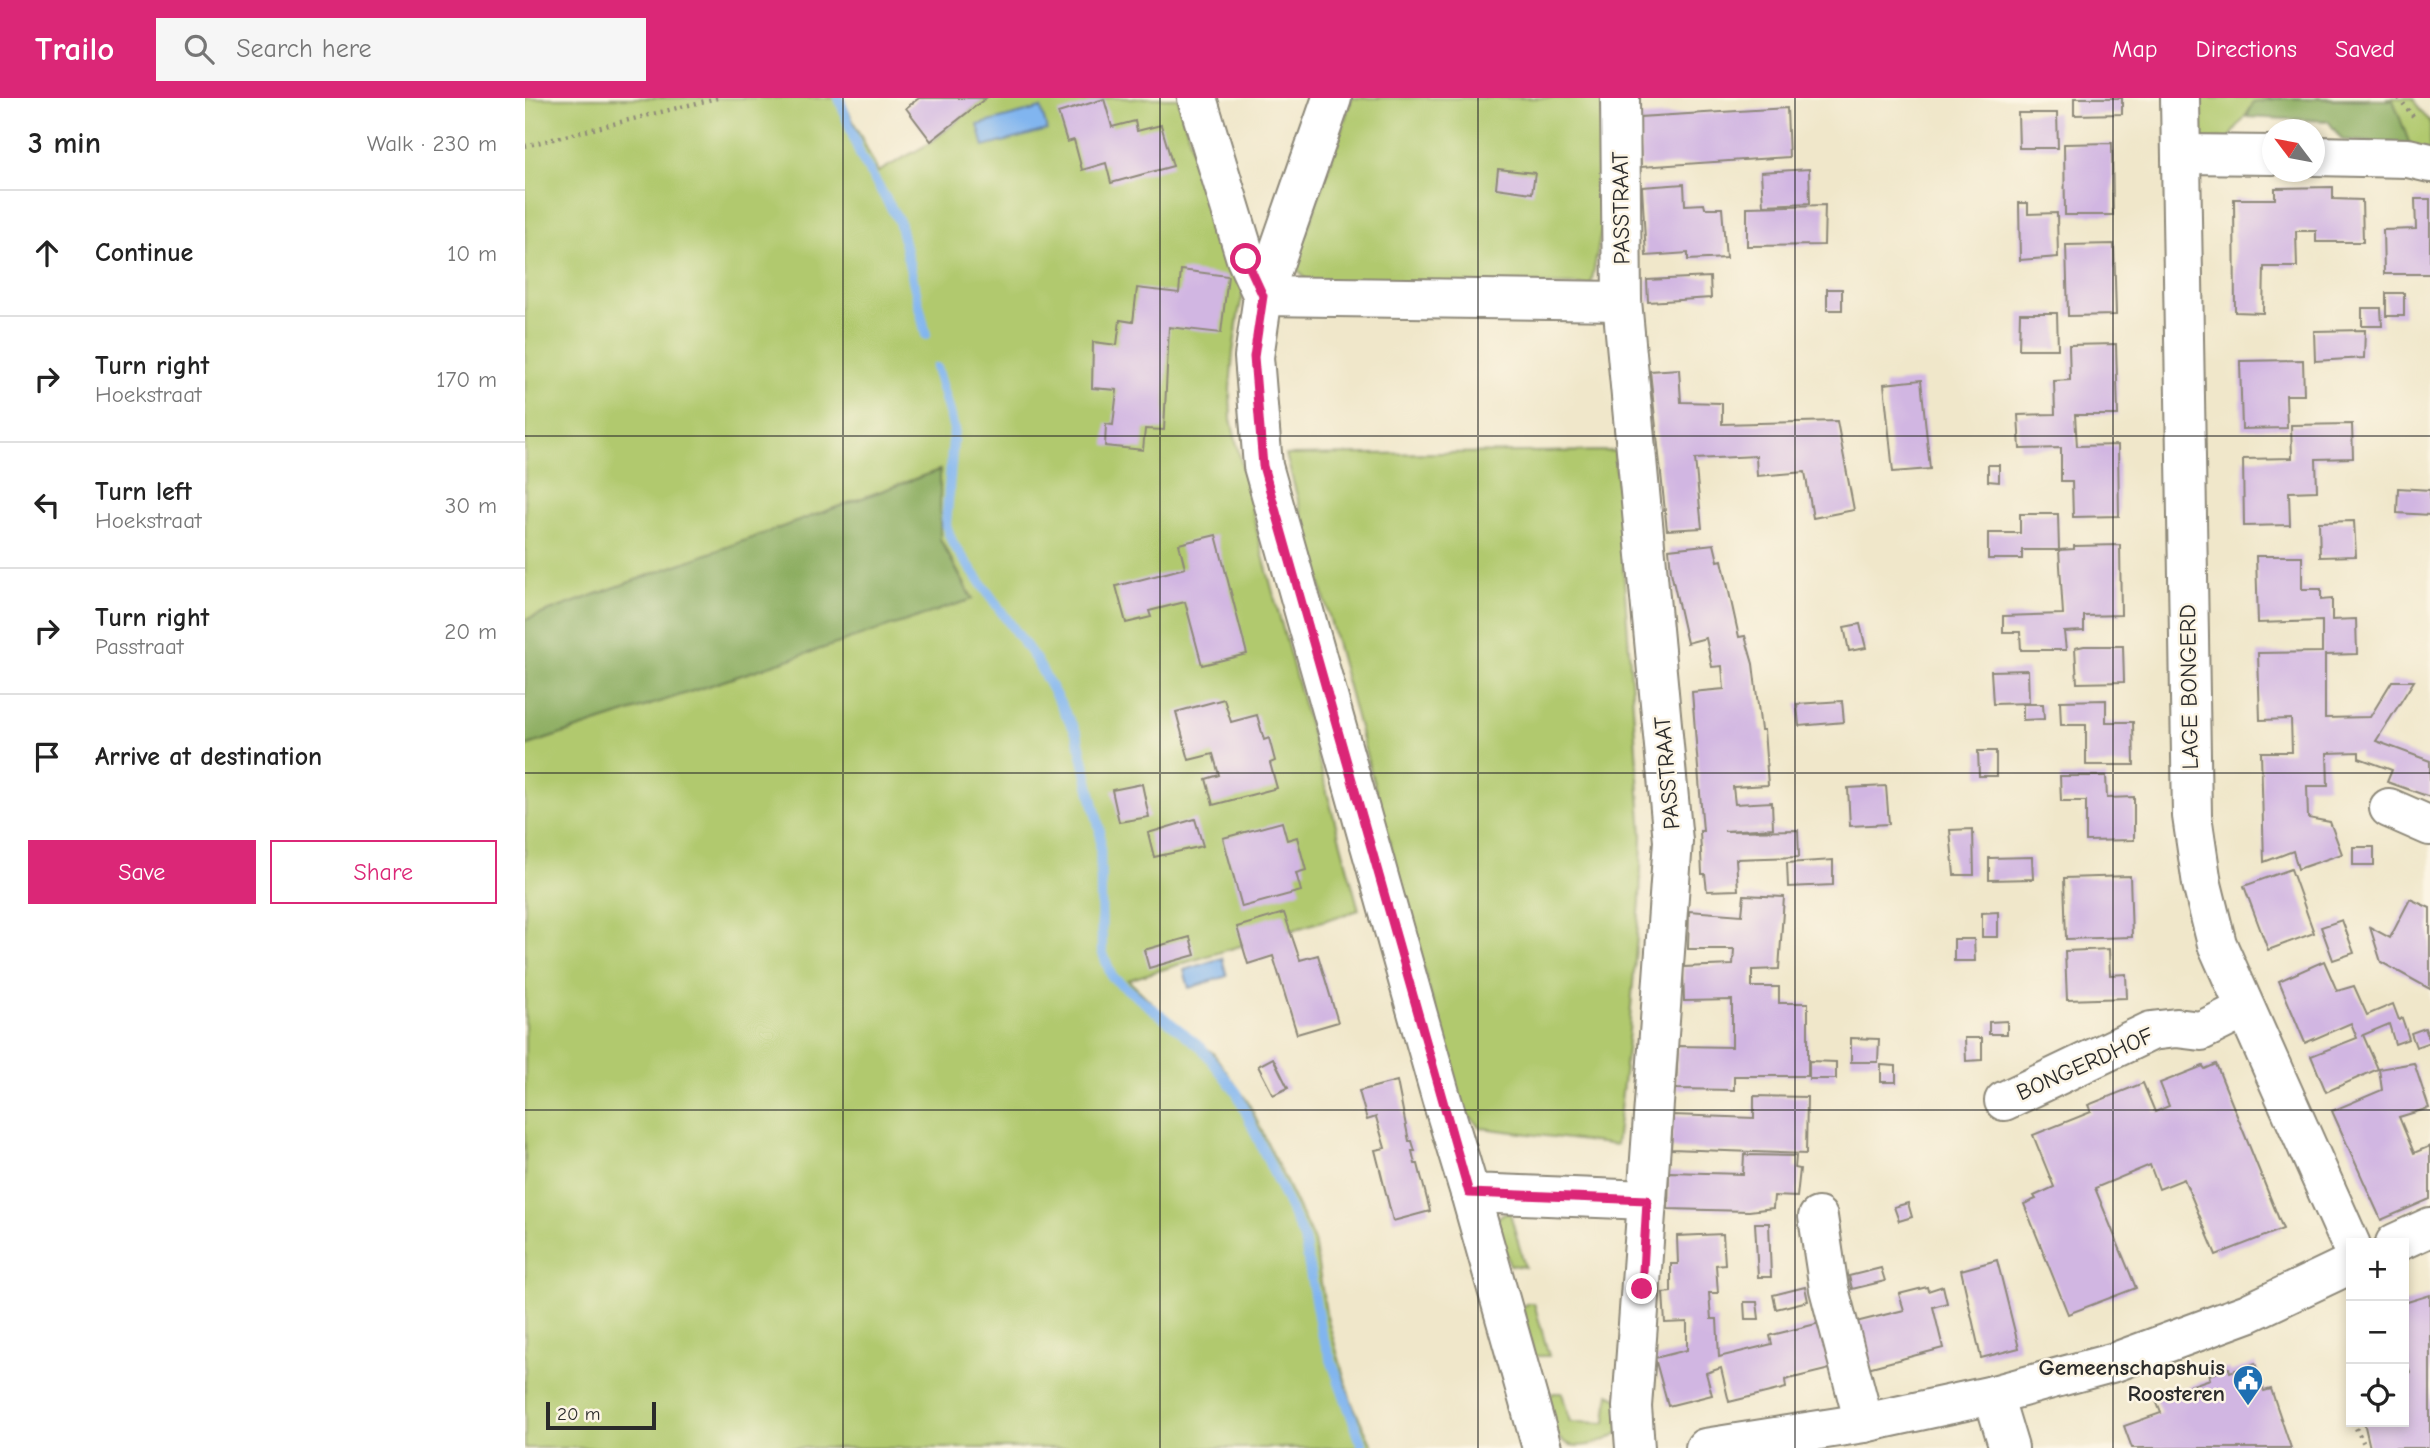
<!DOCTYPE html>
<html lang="en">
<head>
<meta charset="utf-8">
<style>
  :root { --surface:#fff; --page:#f6f6f6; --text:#222; --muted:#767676; --line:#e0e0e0; --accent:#db2777 }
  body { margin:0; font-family:"Comic Neue",sans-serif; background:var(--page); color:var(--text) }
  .controls { position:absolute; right:21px; bottom:21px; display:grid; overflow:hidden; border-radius:0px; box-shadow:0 4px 10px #0003 }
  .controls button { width:63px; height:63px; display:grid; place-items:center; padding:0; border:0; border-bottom:2px solid var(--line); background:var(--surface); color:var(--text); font:35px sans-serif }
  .compass { position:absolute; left:1737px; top:21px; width:63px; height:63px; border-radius:50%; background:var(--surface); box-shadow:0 4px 10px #0003; rotate:302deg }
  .scale { position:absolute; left:21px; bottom:18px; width:110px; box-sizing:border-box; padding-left:7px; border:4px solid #2b2b2b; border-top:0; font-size:19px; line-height:24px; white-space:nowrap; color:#2b2b2b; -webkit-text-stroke:5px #fcf5e5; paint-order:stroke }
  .stop { position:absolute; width:21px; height:21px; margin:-16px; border:5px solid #db2777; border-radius:50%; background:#fff }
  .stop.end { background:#db2777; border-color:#fff; box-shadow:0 2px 7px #0008 }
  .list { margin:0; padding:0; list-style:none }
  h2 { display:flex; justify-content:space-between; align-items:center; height:91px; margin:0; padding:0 28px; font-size:30px }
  h2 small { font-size:23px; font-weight:400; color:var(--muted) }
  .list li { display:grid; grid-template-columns:46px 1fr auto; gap:21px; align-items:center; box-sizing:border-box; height:126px; padding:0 28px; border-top:2px solid var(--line) }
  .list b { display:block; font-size:26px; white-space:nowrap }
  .list p { margin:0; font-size:23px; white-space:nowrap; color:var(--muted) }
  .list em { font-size:23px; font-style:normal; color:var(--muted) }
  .actions { display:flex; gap:14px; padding:21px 28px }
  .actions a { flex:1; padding:16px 0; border:2px solid var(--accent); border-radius:0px; text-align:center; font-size:24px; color:var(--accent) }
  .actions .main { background:var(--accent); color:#fff }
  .icon { flex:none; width:38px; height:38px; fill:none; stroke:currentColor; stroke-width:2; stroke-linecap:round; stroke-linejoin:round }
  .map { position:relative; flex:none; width:1905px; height:1350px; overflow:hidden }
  header { display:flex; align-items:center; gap:42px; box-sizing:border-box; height:98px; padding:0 35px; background:var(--accent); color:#fff }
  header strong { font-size:33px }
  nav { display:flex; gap:38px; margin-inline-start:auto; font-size:24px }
  .search { width:490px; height:63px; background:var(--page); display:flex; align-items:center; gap:18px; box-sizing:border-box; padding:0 24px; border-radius:0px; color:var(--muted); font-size:26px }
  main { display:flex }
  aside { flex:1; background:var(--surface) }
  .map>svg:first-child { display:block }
  .green { fill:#b1c96e; stroke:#6e7a4c; stroke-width:2 }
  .forest { fill:#8cad61; stroke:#5c6c46; stroke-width:2 }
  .water { fill:#81b5ef; stroke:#56708d; stroke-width:2 }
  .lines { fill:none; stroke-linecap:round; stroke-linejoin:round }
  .stream { stroke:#81b5ef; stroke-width:10 }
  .building { fill:#d1b6e2 }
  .minor-casing { stroke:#8e897a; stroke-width:42 }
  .path { stroke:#8e897a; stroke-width:4.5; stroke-dasharray:2 5; stroke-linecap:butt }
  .minor { stroke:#fff; stroke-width:38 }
  .route { stroke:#db2777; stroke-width:9 }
  .grid { fill:none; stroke:#2b2b2b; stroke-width:2; stroke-opacity:0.55 }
  .labels { text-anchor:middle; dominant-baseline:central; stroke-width:5; stroke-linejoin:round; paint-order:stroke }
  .street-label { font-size:23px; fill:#2b2b2b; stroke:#fcf5e5 }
  .poi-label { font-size:23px; font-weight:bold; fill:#2b2b2b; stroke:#fcf5e5; text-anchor:end }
</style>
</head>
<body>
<header>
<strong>Trailo</strong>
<div class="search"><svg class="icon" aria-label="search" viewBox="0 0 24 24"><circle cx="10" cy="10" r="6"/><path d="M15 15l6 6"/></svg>Search here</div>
<nav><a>Map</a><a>Directions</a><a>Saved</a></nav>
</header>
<main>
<aside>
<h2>3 min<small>Walk · 230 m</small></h2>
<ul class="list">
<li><svg class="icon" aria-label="ahead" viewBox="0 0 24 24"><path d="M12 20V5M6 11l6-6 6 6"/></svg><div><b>Continue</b></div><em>10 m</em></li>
<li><svg class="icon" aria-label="right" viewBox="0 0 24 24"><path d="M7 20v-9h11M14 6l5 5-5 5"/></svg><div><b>Turn right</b><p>Hoekstraat</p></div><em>170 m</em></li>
<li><svg class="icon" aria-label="left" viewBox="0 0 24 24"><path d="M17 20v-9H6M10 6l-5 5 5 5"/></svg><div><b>Turn left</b><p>Hoekstraat</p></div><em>30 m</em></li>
<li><svg class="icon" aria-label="right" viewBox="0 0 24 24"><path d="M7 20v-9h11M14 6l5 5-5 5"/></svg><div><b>Turn right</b><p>Passtraat</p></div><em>20 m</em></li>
<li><svg class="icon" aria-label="arrive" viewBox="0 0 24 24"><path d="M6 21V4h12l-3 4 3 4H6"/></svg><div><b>Arrive at destination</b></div></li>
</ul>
<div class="actions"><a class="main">Save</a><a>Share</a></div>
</aside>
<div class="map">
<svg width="1905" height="1350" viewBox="0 0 1905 1350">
  <rect width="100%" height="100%" fill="#fcf5e5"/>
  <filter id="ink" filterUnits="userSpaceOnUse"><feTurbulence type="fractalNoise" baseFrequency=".0143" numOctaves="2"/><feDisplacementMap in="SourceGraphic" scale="14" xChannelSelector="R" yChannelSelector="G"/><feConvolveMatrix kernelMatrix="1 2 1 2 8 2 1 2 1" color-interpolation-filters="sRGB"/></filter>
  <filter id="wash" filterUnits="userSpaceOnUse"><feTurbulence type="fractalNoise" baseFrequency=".00686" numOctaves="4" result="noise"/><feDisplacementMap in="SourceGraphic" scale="28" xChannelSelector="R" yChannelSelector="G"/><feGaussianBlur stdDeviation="1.57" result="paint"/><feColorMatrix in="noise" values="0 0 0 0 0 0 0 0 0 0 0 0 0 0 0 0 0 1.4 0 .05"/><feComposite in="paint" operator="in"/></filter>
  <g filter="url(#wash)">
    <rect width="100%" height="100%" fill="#f0e7ca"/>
    <g class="green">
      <polygon points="0,0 317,0 353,74 405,45 460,0 653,0 690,130 728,153 714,213 708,254 705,291 706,321 737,454 834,812 603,882 643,920 688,955 723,1004 789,1143 801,1215 826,1303 848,1350 0,1350 0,648 448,501 415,441 414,372 0,522"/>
      <polygon points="827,0 1077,0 1082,103 1066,187 784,185 770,169"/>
      <polygon points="1670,0 1845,0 1726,10 1704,41 1671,43"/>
      <polygon points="1861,0 1888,0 1894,12 1905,23 1905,53 1885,47 1868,2"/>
      <polygon points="1090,353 1117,737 1115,803 1104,933 1091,1047 957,1030 936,1011 761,357"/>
      <polygon points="979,1115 985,1115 1000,1169 985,1167 969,1123"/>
      <polygon points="1003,1205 1009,1205 1024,1258 1009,1258 997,1209"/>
      <path d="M1028 1295H1037L1045 1324 1081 1325 1084 1296 1094 1301 1095 1333C1085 1343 1060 1350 1046 1347 1038 1345 1032 1339 1026 1334L1022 1301Z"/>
    </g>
    <g class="forest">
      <polygon points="1755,0 1868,2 1885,47 1817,42 1803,23 1722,19 1728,5"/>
      <polygon points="415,372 415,441 444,496 448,501 0,648 0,522"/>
    </g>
    <g class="water">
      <polygon points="516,10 522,32 459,49 453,27"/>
      <polygon points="697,860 702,878 664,890 659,872"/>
    </g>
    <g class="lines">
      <g class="stream">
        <polyline points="314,0 336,59 374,123 401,237"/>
        <polyline points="411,270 429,331 421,427 428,446 511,562 552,636 575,733 577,853 587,879 676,949 712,995 779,1141 796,1234 838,1350"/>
      </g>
    </g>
    <g id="blocks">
      <g class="building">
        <polygon points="394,0 461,0 406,43 381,10"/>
        <polygon points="1549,0 1597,0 1597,16 1549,17"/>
        <polygon points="579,1 587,29 610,23 612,33 636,27 648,68 586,85 581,65 557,72 549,42 542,44 533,15"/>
        <polygon points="1262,10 1264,59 1116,69 1114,19"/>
        <polygon points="1493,15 1532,15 1533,50 1494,50"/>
        <polygon points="1587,45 1588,117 1540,117 1539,46"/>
        <polygon points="973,71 1010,75 1007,95 971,90"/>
        <polygon points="1284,71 1285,105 1238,107 1236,74"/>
        <polygon points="1159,86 1160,107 1179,106 1180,110 1197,110 1201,160 1163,162 1163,155 1121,158 1117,89"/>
        <polygon points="1808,89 1808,101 1837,102 1838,144 1791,144 1791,133 1771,133 1772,169 1739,169 1738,215 1710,214 1709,101 1750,101 1750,90"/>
        <polygon points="1890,101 1905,101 1905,176 1859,176 1858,132 1891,131"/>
        <polygon points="1494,105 1503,105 1503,116 1532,115 1533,159 1495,162"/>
        <polygon points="1300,107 1299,147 1222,148 1222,109"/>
        <polygon points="1589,146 1591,217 1543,218 1541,147"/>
        <polygon points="656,172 703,178 696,235 644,229 639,332 620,331 618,352 580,348 581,326 588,327 592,292 567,290 568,244 592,247 595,222 608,224 612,190 654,195"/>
        <polygon points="1185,179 1186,200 1123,204 1122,182"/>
        <rect x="1302" y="191" width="15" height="21"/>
        <rect x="1861" y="195" width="18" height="23"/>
        <polygon points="1837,210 1856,210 1857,228 1837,228"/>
        <polygon points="1495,215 1532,215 1533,251 1494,251"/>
        <polygon points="1840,232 1839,260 1790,263 1789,233"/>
        <polygon points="1591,246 1593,317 1550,317 1552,348 1593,347 1594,418 1548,419 1547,383 1536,383 1536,350 1495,351 1493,317 1530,316 1529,283 1545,282 1544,247"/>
        <polygon points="1778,262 1779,297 1761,297 1762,330 1717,331 1715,263"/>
        <polygon points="1154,271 1156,304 1197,305 1197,326 1312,323 1329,412 1288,420 1280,374 1232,378 1231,358 1170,361 1177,430 1142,432 1125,273"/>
        <polygon points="1396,282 1405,371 1368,374 1359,286"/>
        <polygon points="1827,326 1828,360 1791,361 1792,393 1764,394 1765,427 1719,428 1718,361 1767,360 1766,327"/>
        <polygon points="1463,367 1474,367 1474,384 1463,383"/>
        <polygon points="1873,390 1905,392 1905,417 1872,415"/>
        <polygon points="1495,416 1533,416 1534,452 1497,452 1497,461 1463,461 1463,435 1495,435"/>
        <polygon points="1829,423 1831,458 1795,459 1794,424"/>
        <polygon points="691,437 722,556 677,567 660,504 624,513 626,519 601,525 591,488 660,470 654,446"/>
        <polygon points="1189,446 1193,463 1197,462 1214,539 1220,538 1228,566 1236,632 1239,632 1243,687 1208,689 1210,706 1247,704 1248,730 1199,733 1273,732 1274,759 1211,761 1213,792 1182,793 1180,776 1177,776 1175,733 1178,733 1167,594 1199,591 1197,568 1187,569 1181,540 1162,545 1146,474 1144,451"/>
        <polygon points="1595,447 1596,517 1559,518 1559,533 1539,534 1541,552 1496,552 1495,534 1478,534 1478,518 1538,516 1534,452 1549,451 1549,448"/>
        <polygon points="1731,458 1777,458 1777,491 1796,491 1796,502 1807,501 1807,522 1831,521 1832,556 1800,557 1800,620 1845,619 1867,583 1889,583 1851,643 1905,663 1905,699 1862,684 1867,672 1834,660 1834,654 1802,655 1803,688 1782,688 1783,720 1805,724 1817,756 1773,771 1768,753 1739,764 1736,654 1767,654 1766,621 1735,622 1733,555 1797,554 1797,523 1733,525"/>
        <polygon points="1335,526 1341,550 1324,553 1319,529"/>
        <polygon points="1559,548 1598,548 1599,584 1552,585 1550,550"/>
        <polygon points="1503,572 1504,605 1468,606 1466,573"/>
        <polygon points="699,601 706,624 732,617 739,642 744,640 750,663 745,665 752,690 688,707 681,681 694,677 688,656 664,662 651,614"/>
        <polygon points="1581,602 1581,624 1608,624 1609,667 1561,667 1561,627 1536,627 1535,603"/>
        <polygon points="1317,603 1319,624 1274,628 1272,606"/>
        <polygon points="1498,606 1518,606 1519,621 1498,622"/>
        <polygon points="1453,653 1471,653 1471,678 1454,678"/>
        <polygon points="1535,678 1581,678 1582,700 1609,699 1609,742 1561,743 1561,703 1536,703"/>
        <polygon points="617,686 624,719 594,724 587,692"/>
        <polygon points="1361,688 1364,726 1325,728 1323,690"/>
        <polygon points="670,721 678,748 629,759 623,735"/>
        <polygon points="757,724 762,742 772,739 781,772 771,775 776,793 717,809 698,740"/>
        <polygon points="1448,731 1449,777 1429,777 1425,732"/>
        <rect x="1828" y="749" width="21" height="18"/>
        <polygon points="1507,759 1508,781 1464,782 1464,760"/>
        <polygon points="1308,762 1308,787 1263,789 1262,765"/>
        <polygon points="1766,771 1789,835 1743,852 1719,788"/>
        <polygon points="1605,778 1607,839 1541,841 1539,780"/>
        <polygon points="1219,797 1259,799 1254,871 1227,872 1227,889 1254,889 1254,905 1283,905 1283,978 1209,978 1209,992 1151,991 1153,948 1207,949 1207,902 1159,903 1158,869 1208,867 1209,851 1163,851 1164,813 1217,817"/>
        <polygon points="1885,801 1905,810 1905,891 1856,864 1845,829 1865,840"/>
        <polygon points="1473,814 1473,839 1457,839 1457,815"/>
        <polygon points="759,815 775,862 793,857 813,924 772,936 748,858 723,866 712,829"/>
        <polygon points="1817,822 1829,855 1808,862 1796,829"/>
        <polygon points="665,839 670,857 624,870 619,852"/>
        <polygon points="1429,841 1449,841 1450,863 1429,863"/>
        <polygon points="1584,851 1585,877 1601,876 1602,900 1542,902 1540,853"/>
        <polygon points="1799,863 1812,893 1829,888 1842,917 1868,906 1874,922 1877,920 1884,941 1870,946 1864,926 1838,937 1853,971 1801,994 1786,958 1832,940 1826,925 1780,945 1754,883"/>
        <polygon points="1482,923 1482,936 1464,936 1464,924"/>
        <polygon points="1900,930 1905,944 1891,949 1886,935"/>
        <polygon points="1326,940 1354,941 1353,964 1326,964"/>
        <polygon points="1440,940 1457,940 1457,962 1441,963"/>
        <polygon points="748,960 763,990 748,997 733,968"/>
        <polygon points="1284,963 1311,964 1311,981 1284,981"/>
        <polygon points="1889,965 1904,1010 1874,1019 1889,1055 1905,1048 1905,1101 1856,1122 1807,1013 1857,992 1854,971"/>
        <polygon points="1691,966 1758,1131 1691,1157 1659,1081 1634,1091 1625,1067 1570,1090 1611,1190 1543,1216 1499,1106 1511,1101 1509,1098 1529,1089 1508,1037 1566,1014 1563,1007 1618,985 1630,1014 1644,1008 1635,985 1678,968 1680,971"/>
        <polygon points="1356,967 1371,968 1371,984 1356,984"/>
        <polygon points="872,983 884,1043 887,1043 890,1053 887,1053 890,1066 893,1066 905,1113 868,1123 850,1052 860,1050 851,1019 842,1022 834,993"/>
        <polygon points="1229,998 1282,999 1281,1056 1146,1051 1148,1017 1229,1020"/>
        <polygon points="1219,1057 1271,1058 1270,1070 1275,1071 1272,1099 1249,1098 1248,1110 1224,1113 1143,1111 1144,1074 1218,1076"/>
        <polygon points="1383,1105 1387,1119 1374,1123 1369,1109"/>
        <polygon points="1230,1125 1244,1125 1246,1179 1233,1179"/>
        <polygon points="1198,1136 1200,1166 1191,1167 1193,1195 1184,1195 1186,1221 1192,1221 1194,1259 1247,1246 1245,1238 1247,1237 1303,1223 1313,1269 1260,1282 1261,1290 1204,1304 1196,1270 1181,1275 1187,1297 1143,1308 1130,1260 1162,1252 1162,1224 1140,1225 1138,1195 1146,1194 1146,1166 1153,1166 1152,1138"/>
        <polygon points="1472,1162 1494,1250 1456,1260 1436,1172"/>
        <polygon points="1356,1170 1360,1183 1327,1191 1324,1178"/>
        <polygon points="1418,1188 1422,1205 1408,1209 1418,1250 1335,1272 1323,1226 1379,1212 1374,1196 1402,1189 1403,1193"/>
        <polygon points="1280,1189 1283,1203 1251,1211 1248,1197"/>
        <polygon points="1905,1197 1905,1350 1845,1350 1839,1324 1879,1324 1879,1277 1885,1274 1879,1258 1879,1205"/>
        <polygon points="1219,1204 1232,1204 1234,1221 1220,1221"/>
        <polygon points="1730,1265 1739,1293 1746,1291 1766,1350 1607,1350 1599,1328 1636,1315 1630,1300 1685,1281 1684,1277 1704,1270 1705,1274"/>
      </g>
    </g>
  </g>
  <g filter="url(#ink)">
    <use href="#blocks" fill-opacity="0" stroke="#8e897a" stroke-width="2"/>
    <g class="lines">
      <g class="minor-casing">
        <g id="minor">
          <polyline points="672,0 721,161 738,198 1097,203"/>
          <polyline points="807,0 738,198 729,259 738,368 916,999 945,1095 1122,1102"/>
          <polyline points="1095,0 1097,203 1148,743 1107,1309 1110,1350"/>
          <polyline points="1655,0 1667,718 1677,786 1692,846 1826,1147"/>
          <polyline points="1657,56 1748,57"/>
          <polyline points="1790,58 1883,60 1905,65"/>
          <polyline points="1864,710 1905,728"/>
          <polyline points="1479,1003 1626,933 1651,930 1676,933 1720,911"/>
          <polyline points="945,1095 1017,1350"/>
          <polyline points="1293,1119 1304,1191 1339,1325"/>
          <polyline points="1870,1145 1905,1129"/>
          <polyline points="1468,1297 1484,1350"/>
          <polyline points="1180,1350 1339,1325 1468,1297 1590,1264 1723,1215 1826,1166"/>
        </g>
      </g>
      <g class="path">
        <polyline points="1874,0 1891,22"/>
        <polyline points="0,48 192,0"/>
        <polyline points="1828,1324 1841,1350"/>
      </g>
      <use href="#minor" class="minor"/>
    </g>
  </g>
  <g class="lines" filter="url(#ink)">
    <polyline class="route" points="721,161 738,198 729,259 738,368 944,1095 1122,1102 1117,1191"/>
  </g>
  <path class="grid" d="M318 0V1350M635 0V1350M953 0V1350M1270 0V1350M1588 0V1350M0 338H1905M0 675H1905M0 1012H1905"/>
  <defs>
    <g id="civic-pin" transform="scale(1.575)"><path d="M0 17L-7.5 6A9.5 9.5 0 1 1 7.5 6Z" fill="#1f6fb2" stroke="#fcf5e5"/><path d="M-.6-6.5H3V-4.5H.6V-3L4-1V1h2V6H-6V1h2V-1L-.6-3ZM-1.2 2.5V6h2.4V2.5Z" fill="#fff"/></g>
  </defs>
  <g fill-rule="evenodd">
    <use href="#civic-pin" x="1723" y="1282"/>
  </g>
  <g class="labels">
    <g class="street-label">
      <text transform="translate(1096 110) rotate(-91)">PASSTRAAT</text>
      <text transform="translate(1664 589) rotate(-91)">LAGE BONGERD</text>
      <text transform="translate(1142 675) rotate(-95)">PASSTRAAT</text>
      <text transform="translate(1560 966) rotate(-24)">BONGERDHOF</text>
    </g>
    <g class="poi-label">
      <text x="1700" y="1269">Gemeenschapshuis<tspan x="1700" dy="26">Roosteren</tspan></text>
    </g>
  </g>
</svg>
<div class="controls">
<button>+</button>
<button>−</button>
<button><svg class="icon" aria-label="locate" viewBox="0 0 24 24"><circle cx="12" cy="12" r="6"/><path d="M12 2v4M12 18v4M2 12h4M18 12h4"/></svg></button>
</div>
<svg class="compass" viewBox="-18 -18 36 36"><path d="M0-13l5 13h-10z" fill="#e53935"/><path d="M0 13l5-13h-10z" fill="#767676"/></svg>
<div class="scale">20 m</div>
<div class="stop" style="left:721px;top:161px"></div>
<div class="stop end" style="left:1117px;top:1191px"></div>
</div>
</main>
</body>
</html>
